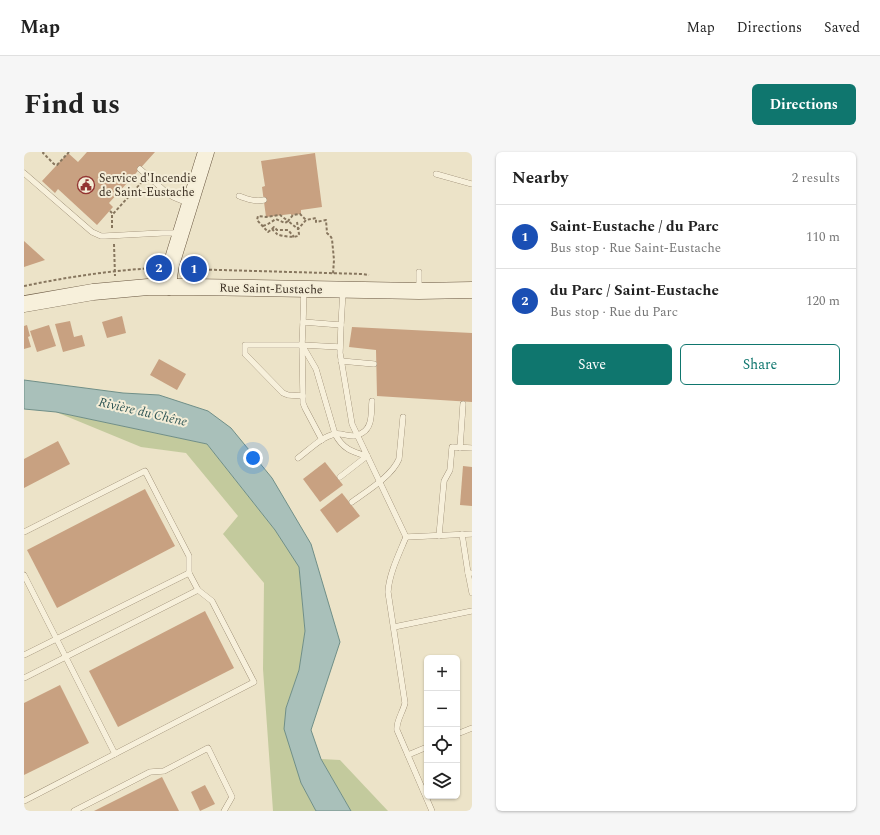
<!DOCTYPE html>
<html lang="en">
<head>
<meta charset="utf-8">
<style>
  :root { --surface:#fff; --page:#f6f6f6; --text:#222; --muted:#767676; --line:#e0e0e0; --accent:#0f766e }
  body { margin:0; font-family:Spectral,serif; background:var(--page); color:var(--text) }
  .controls { position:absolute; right:12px; bottom:12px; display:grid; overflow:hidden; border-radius:6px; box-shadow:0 1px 3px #0004 }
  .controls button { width:36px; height:36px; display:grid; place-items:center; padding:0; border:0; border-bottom:1px solid var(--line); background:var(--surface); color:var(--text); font:20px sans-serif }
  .you { position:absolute; left:229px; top:306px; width:14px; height:14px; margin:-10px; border:3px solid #fff; border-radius:50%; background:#1a73e8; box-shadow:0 0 0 6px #1a73e833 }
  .badge { display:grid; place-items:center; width:26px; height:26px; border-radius:50%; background:var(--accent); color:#fff; font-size:13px; font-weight:700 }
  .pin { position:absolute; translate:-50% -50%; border:2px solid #fff; box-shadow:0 1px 4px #0006 }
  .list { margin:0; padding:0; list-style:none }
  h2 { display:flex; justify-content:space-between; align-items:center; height:52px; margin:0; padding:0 16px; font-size:17px }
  h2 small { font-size:13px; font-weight:400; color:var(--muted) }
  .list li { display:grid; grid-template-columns:26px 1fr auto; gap:12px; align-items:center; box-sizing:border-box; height:64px; padding:0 16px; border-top:1px solid var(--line) }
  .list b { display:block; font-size:15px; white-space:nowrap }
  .list p { margin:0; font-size:13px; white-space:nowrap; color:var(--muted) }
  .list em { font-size:13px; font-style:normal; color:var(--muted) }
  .actions { display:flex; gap:8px; padding:12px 16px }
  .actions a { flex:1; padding:9px 0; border:1px solid var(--accent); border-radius:6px; text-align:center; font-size:14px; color:var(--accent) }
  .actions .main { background:var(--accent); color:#fff }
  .icon { flex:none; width:22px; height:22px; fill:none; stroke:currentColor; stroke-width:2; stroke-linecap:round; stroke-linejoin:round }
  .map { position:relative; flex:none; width:448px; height:659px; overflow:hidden; border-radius:6px }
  header { display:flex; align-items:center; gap:24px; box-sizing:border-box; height:56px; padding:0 20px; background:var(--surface); border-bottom:1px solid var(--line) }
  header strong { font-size:19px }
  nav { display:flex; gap:22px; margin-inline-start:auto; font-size:14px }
  .intro { display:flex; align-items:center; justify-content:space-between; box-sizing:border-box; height:96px; padding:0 24px }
  h1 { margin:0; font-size:28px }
  .button { padding:10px 18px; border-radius:6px; background:var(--accent); color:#fff; font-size:14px; font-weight:700 }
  main { display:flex; gap:24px; padding:0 24px }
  aside { flex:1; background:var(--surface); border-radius:6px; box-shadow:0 1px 3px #0004 }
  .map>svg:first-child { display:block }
  .green { fill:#c3ca9d }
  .water { fill:#a9c0ba; stroke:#708f88 }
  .building { fill:#c8a181 }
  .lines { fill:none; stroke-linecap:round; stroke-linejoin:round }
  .lane-casing { stroke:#87765e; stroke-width:6 }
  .secondary-casing { stroke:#695741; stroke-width:17 }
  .path { stroke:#87765e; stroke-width:2; stroke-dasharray:3 2; stroke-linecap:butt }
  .lane { stroke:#f7f0db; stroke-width:5.5 }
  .secondary { stroke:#f7f0db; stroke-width:16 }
  .labels { text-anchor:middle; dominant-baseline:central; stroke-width:4; stroke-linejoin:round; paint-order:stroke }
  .poi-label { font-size:12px; fill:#392d21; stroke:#f4edd7; text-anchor:start }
  .street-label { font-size:12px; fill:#392d21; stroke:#f4edd7 }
  .water-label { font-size:13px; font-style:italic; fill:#315756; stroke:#f4edd7 }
</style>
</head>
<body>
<header>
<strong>Map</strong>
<nav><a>Map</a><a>Directions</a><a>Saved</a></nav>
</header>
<div class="intro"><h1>Find us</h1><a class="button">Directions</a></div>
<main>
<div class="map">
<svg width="448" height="659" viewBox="0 0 448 659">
  <rect width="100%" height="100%" fill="#ece3c8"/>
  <g class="green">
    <polygon points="32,260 183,292 251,378 275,414 281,479 275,518 262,556 277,631 292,659 249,659 239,517 240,431 199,382 214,364 162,301 117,295"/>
    <polygon points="297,607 316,608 364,659 327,659"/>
  </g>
  <polygon class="water" points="0,228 99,241 135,243 184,259 207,276 248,326 287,392 316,490 287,578 297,607 327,659 292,659 277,631 260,577 262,556 275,518 281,479 275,415 251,378 183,292 32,260 0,257"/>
  <g class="building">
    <polygon points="63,0 131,0 85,51 89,55 73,73 34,37 31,41 18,29 44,1 54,10"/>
    <polygon points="291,1 298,55 277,58 277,62 267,63 267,62 242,65 238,35 241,34 237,9"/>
    <polygon points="0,89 21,108 0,115"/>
    <polygon points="98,164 102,181 83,186 78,170"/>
    <polygon points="46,169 50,185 58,183 61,194 39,200 31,172"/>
    <polygon points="3,173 6,184 4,185 7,195 0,197 0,174"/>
    <polygon points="25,173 32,194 13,200 6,179"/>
    <polygon points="328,175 448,181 448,250 353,244 352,198 325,195"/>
    <polygon points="135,207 162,222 153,238 126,223"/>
    <polygon points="34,289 46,312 0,336 0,307"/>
    <polygon points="301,310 319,333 296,350 279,327"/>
    <polygon points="439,314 448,315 448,354 436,353"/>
    <polygon points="121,337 151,394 33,456 3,398"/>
    <polygon points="318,341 336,364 313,381 296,358"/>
    <polygon points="181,459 210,516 94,575 65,519"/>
    <polygon points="36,533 65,591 0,623 0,551"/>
    <polygon points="138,625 155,659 70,659"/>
    <polygon points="181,633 191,652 176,659 167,640"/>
  </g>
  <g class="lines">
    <g class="lane-casing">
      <g id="lane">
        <polyline points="116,17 143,41 149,45 166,52"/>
        <polyline points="0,21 68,80 77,84 81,84 138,81 156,81"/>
        <polyline points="412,22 448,32"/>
        <path d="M215 44C223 47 231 50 240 48"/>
        <polyline points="395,137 395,120"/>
        <polyline points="280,138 279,170 317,173 319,139"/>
        <polyline points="279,170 278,193 279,244 264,243 259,241 221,202 221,193 278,193 316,195"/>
        <polyline points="317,173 316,201 328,272 382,385 448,382"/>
        <path d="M278 193 292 217 311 282C319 297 328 300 343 304"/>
        <polyline points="317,209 350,212"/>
        <polyline points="279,244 279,251 281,256 298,288"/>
        <polyline points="436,296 439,252"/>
        <path d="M274 306C285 298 297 285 311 282 317 281 323 284 330 284 333 284 336 282 338 281 349 275 347 260 348 249"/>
        <polyline points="316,325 343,304"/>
        <path d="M328 350C343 339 368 324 375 307L379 265"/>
        <polyline points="0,380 121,319 165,404 165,421"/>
        <polyline points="438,382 444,421 448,421"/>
        <polyline points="415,384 420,329 426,318 428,295 448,296"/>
        <path d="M382 385C375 402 365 422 364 440L381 551C379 560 372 569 373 578L408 659"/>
        <polyline points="444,421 448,441"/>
        <polyline points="0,423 91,602"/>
        <polyline points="370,475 448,459"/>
        <polyline points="0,503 165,421 174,438 0,526"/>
        <polyline points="433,582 448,576"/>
        <polyline points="384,603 403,595"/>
        <polyline points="0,649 230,530 188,449 174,438"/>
        <polyline points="50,659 126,620 140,619 184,596 208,645 200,659"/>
      </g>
    </g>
    <g class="secondary-casing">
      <g id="secondary">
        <polyline points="145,135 145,125 147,113 182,0"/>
        <polyline points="0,152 69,140 124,135 169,135 395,139 448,138"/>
      </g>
    </g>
    <g class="path">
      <polyline points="20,0 19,1 30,12 33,13 45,0"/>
      <polyline points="86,59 89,62"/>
      <path d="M273 70 275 82 274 84C269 86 257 84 253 82 252 81 249 78 248 77L244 80 233 68 234 64 242 65 256 63 264 69 269 63 276 62 282 68"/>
      <polyline points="239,74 244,72 252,67 261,71 264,69 274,77 282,68 292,66 292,70 302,68 303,81 307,85 308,87 310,108 309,122"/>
      <polyline points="88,76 88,63 118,30"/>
      <polyline points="248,77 250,75 253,78 264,78 270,85"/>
      <polyline points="90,92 91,124"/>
      <polyline points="160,117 339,122 345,123"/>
      <path d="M0 134C44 125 89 118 133 116"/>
    </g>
    <use href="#lane" class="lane"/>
    <use href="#secondary" class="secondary"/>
  </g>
  <defs>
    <g id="civic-ring" transform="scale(0.9)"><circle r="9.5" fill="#f4edd7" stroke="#933532" stroke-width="1.5"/><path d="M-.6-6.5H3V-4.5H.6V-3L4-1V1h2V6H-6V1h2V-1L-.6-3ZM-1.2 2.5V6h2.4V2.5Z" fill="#933532"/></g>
  </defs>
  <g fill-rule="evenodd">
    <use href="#civic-ring" x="62" y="33"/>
  </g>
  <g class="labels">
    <g class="poi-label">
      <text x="75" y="26">Service d'Incendie<tspan x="75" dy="14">de Saint-Eustache</tspan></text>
    </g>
    <g class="street-label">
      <text transform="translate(247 137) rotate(1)">Rue Saint-Eustache</text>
    </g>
    <g class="water-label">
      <text transform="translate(119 260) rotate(13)">Rivière du Chêne</text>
    </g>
  </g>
</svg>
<div class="controls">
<button>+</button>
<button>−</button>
<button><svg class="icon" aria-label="locate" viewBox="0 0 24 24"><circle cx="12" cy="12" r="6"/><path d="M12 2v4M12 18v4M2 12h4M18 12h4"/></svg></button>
<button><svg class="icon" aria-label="layers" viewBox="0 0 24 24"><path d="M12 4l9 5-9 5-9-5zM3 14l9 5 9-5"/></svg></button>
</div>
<div class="you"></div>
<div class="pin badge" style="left:170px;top:117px;background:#1a4fb4">1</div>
<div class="pin badge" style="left:135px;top:116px;background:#1a4fb4">2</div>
</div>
<aside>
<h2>Nearby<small>2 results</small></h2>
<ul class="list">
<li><span class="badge" style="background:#1a4fb4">1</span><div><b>Saint-Eustache / du Parc</b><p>Bus stop · Rue Saint-Eustache</p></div><em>110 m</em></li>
<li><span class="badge" style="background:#1a4fb4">2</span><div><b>du Parc / Saint-Eustache</b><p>Bus stop · Rue du Parc</p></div><em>120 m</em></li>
</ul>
<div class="actions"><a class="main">Save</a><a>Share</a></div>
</aside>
</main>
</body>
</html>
